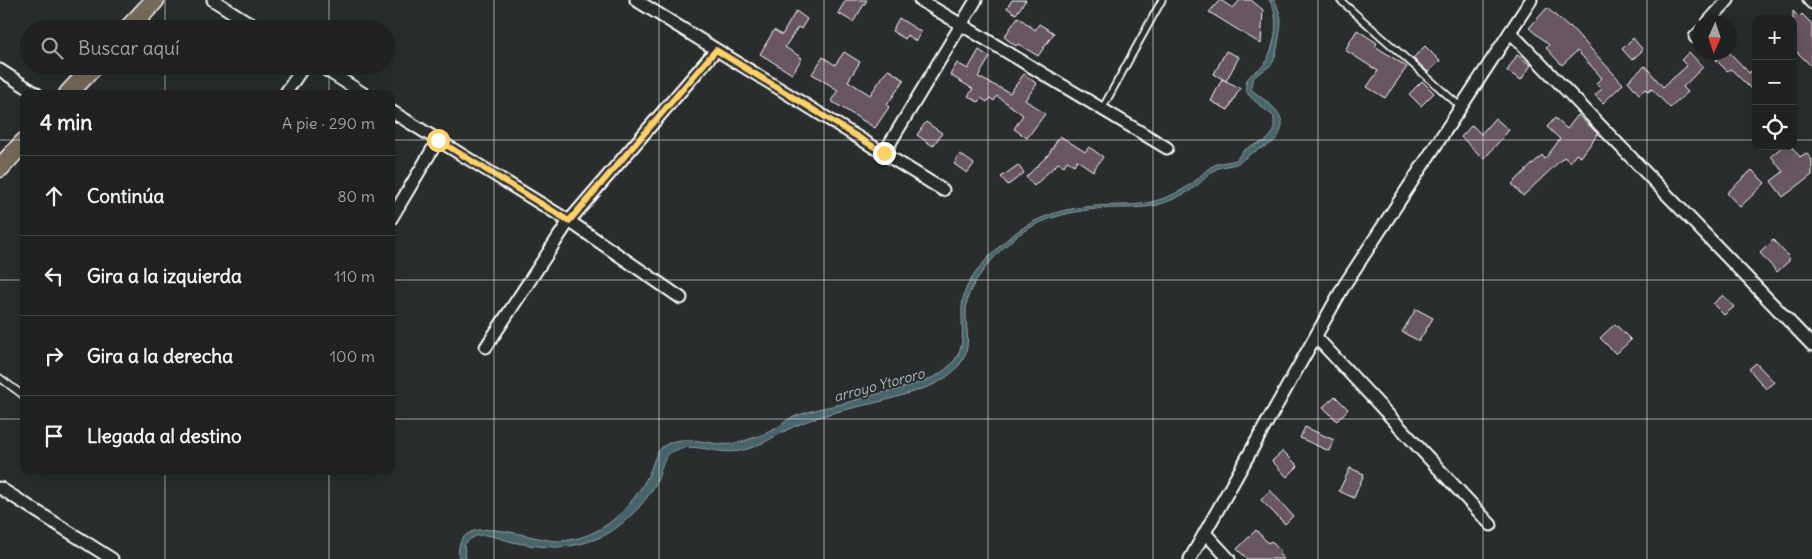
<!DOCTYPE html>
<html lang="es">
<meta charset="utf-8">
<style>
:root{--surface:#202222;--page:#2d2f2f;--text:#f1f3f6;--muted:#a2a4a5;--line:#3d3f40}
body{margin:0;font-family:Delius,sans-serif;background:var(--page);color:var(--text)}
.controls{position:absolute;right:15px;top:15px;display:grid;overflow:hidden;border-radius:10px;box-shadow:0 5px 20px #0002}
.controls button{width:45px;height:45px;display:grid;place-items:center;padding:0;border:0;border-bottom:1px solid var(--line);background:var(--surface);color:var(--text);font:25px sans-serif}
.compass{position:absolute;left:1692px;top:15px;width:45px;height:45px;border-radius:50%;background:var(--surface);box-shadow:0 5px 20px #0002;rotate:183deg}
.stop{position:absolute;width:15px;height:15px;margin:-11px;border:4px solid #ffd166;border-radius:50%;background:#fff}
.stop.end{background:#ffd166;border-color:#fff;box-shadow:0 1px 5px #0008}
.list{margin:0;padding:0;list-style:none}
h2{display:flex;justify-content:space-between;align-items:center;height:65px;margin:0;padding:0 20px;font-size:21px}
h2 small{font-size:16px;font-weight:400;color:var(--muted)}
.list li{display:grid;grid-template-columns:32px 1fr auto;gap:15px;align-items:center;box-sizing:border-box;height:80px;padding:0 20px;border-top:1px solid var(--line)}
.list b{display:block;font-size:19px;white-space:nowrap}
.list em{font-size:16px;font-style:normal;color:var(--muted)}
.icon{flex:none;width:28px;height:28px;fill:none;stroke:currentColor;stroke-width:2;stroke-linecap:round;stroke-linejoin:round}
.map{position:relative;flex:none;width:1812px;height:559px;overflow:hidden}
.search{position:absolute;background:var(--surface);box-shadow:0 5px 20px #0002;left:20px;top:20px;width:375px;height:55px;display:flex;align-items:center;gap:12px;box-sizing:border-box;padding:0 18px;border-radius:28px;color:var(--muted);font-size:19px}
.panel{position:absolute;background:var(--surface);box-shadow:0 5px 20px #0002;left:20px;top:90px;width:375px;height:385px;border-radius:10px}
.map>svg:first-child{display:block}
.water{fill:#47656b;stroke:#91a3a6}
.building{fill:#675760;stroke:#fff}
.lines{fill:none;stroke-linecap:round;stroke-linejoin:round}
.service-casing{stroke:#fff;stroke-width:9}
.minor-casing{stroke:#fff;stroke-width:15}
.primary-casing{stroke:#fff;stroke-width:21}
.service{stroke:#2a2d2e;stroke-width:5.5}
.minor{stroke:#2a2d2e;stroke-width:11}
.primary{stroke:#746a5a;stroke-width:18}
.route{stroke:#ffd166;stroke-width:6}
.grid{fill:none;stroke:#fff;stroke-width:1;stroke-opacity:0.55}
.labels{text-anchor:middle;stroke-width:4;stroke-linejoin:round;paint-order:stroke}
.water-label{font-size:14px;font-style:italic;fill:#acbabc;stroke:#2a2d2e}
</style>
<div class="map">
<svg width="1812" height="559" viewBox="0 0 1812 559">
<rect width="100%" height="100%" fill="#2a2d2e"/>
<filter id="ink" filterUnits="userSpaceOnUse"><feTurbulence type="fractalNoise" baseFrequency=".02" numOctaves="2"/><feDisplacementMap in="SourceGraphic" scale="10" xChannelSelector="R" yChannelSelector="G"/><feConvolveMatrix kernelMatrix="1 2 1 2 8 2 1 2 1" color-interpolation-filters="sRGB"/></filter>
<g filter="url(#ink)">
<path class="water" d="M1269,0H1275C1277,6 1280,13 1281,19C1281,28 1277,54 1273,62C1265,74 1251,71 1251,89C1260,98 1277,106 1281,119C1283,123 1282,126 1281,129C1277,145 1265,145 1254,152C1247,155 1243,161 1236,164C1230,166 1222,166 1216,169C1207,175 1200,184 1191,190C1181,196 1168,202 1157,205C1143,208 1129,208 1115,208C1080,209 1047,215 1018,235C1003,246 973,278 968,297C960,328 981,350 949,375C934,387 918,390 900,396C868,406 834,410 802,423C781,431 762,447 739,451C718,455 696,442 676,450C661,455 662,473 655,485C644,504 626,523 607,534C591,542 573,547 556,547C542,547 526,545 513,542C495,538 479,527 464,545L466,559H459C452,505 533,542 560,541C601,539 631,509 649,474C654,463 655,451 665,445C690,431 718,451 741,442C752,438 763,435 773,430C779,427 784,422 789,419C795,416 802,414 808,412C820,408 833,406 846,403C863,398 880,393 897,389C916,384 931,381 946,369C977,344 951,313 969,283C978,268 988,257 1000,246C1028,219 1059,208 1097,206C1116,204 1136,207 1155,201C1166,198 1180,192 1190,185C1199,179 1207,167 1217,164C1223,162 1230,162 1236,160L1243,151L1251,146L1266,141L1274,132V117C1268,111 1252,100 1248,94C1239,75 1259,73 1265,63C1275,47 1281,16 1269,0Z"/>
<g class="building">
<polygon points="846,0 867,0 853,22 838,13"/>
<polygon points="1012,0 1026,0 1016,14 1007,8"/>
<polygon points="1220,0 1233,8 1240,0 1251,0 1263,10 1261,44 1209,12"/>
<polygon points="1547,8 1568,27 1570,26 1623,84 1603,103 1595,95 1602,89 1596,83 1602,78 1583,57 1577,51 1562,65 1546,48 1549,45 1529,28"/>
<polygon points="796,11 807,19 801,29 798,27 785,47 802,58 792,74 760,54 774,30 782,35"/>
<polygon points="1793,11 1799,17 1802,14 1812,24 1812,67 1793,48"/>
<polygon points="1018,17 1035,30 1039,24 1054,33 1038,56 1018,44 1016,46 1004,37"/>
<polygon points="899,18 921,32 916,41 907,35 905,39 892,31"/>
<polygon points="1357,30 1377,43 1375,46 1407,67 1385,98 1367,87 1378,71 1345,50"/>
<polygon points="1633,38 1643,50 1632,60 1622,49"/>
<polygon points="1425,46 1440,61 1428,72 1413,58"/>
<polygon points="979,50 990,57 978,77 1010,93 1024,74 1037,84 1025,100 1045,114 1027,138 1014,129 1023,115 997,96 994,101 990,98 987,102 981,98 978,102 968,96 973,89 950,75 957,63 968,69"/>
<polygon points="1226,51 1239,57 1226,81 1214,74"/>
<polygon points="844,52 860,62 848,81 870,95 888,69 904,80 887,105 889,107 875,128 831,101 838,90 812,74 823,57 835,65"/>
<polygon points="1689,52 1703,67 1683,87 1688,92 1670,108 1652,89 1648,92 1645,89 1639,94 1628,81 1645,66 1663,87 1687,66 1681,60"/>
<polygon points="1723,52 1729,52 1749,73 1751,71 1756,76 1756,94 1733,71 1730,69 1727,71 1716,60"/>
<polygon points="1517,55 1531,65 1521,80 1507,71"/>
<polygon points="1222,79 1240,88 1228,110 1211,101"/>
<polygon points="1422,81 1434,93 1421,106 1409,94"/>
<polygon points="1578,115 1598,134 1581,157 1576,154 1570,162 1564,157 1523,196 1512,184 1542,155 1545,159 1560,139 1547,127 1555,118 1567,129"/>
<polygon points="1495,118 1509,130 1484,159 1461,137 1472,125 1481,134"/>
<polygon points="926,122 942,133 933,146 917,135"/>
<polygon points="1060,136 1085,152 1089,147 1103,157 1093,171 1077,160 1074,165 1067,161 1064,166 1058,163 1034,186 1026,177 1048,155"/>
<polygon points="1783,146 1791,146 1800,157 1806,153 1812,160 1812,175 1783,197 1771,181 1783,172 1771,156"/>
<polygon points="960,154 974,164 967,173 954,164"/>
<polygon points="1018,165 1024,173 1008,185 1001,177"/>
<polygon points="1752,170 1765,183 1740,207 1727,193"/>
<polygon points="1773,240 1789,257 1789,261 1777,272 1760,253"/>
<polygon points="1723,295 1734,307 1724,315 1713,304"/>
<polygon points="1416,309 1433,318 1419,341 1402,332"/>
<polygon points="1615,324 1631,340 1616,354 1600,338"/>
<polygon points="1756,363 1774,382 1766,389 1749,369"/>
<polygon points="1335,396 1348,409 1337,421 1323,407"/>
<polygon points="1305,427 1334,440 1329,451 1300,438"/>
<polygon points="1283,451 1298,466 1287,477 1272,461"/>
<polygon points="1350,468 1364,474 1354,498 1339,491"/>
<polygon points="1270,490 1293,516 1285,524 1261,500"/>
<polygon points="1256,530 1268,543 1271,541 1281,552 1279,554 1284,559 1247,559 1237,549"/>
</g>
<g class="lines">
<defs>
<g id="service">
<polyline points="1340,0 1462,108"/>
<polyline points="1102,109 1162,0"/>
<polyline points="0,378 24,396"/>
</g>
<g id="minor">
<polyline points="213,0 259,29"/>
<polyline points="636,0 943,190"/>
<polyline points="920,0 1167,148"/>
<polyline points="1809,0 1812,3"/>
<polyline points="1708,22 1728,0"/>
<polyline points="1510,32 1812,345"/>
<polyline points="1695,37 1700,32"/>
<polyline points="320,66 364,94"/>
<polyline points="0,70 37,94"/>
<polyline points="285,94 304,66"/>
<polyline points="391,111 569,221 681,298"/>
<polyline points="884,153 976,0"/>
<polyline points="391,219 438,140"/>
<polyline points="1316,337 1491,525"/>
<polyline points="486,347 569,221 716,50"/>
<polyline points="0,488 112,559"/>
<polyline points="1205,533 1229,559"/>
<polyline points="1190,559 1345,284 1531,0"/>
</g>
<g id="primary">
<polyline points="128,29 155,0"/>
<polyline points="68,94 94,66"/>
<polyline points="0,168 24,142"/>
</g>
</defs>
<use href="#service" class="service-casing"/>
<use href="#minor" class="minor-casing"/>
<use href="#primary" class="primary-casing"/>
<use href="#service" class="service"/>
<use href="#minor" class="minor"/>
<use href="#primary" class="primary"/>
</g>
</g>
<g class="lines" filter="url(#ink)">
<polyline class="route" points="438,140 569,221 716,50 884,153"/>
</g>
<path class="grid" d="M165,0V29M329,0V29M494,0V559M659,0V559M824,0V559M988,0V559M1153,0V559M1318,0V559M1483,0V559M1647,0V559M165,66V94M329,66V94M0,140H24M391,140H1756M1793,140H1812M0,280H24M391,280H1812M0,419H24M391,419H1812M165,471V559M329,471V559"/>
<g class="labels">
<g class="water-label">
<text transform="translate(879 385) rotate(-15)" y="5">arroyo Ytororo</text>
</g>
</g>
</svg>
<div class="controls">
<button>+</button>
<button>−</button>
<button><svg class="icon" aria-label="locate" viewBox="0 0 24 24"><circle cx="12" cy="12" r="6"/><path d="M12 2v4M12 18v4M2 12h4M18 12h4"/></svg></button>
</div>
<svg class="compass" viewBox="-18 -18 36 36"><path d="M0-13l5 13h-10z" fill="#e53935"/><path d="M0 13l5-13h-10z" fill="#a2a4a5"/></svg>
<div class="stop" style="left:438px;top:140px"></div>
<div class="stop end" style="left:884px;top:153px"></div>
<div class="search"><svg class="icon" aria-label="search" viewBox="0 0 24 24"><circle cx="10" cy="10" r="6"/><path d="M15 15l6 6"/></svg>Buscar aquí</div>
<section class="panel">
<h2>4 min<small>A pie · 290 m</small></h2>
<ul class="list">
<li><svg class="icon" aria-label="ahead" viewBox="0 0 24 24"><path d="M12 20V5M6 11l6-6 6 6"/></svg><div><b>Continúa</b></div><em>80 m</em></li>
<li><svg class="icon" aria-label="left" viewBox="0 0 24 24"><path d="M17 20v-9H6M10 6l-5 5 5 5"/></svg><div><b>Gira a la izquierda</b></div><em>110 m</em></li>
<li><svg class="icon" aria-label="right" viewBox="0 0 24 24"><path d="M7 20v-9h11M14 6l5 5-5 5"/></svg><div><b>Gira a la derecha</b></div><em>100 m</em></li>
<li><svg class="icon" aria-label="arrive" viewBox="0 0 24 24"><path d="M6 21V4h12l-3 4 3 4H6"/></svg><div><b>Llegada al destino</b></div></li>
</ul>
</section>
</div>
